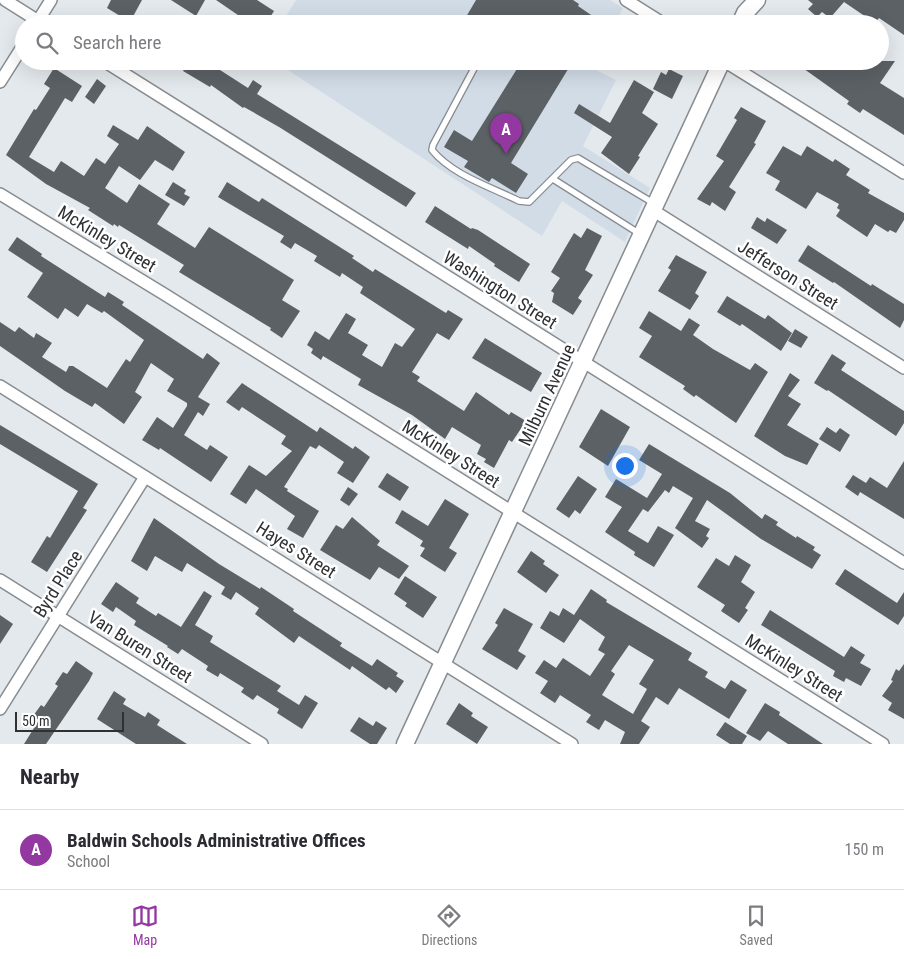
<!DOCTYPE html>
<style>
:root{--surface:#fff;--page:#f2f2f3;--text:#2b2b33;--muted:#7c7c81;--line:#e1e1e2;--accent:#9337a1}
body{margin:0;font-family:"Roboto Condensed",sans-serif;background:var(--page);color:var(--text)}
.scale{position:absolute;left:15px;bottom:12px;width:109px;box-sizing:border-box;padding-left:5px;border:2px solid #2e3032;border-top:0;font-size:14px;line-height:18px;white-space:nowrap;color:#2e3032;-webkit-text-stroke:4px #fff;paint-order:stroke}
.you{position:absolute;left:624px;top:465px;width:18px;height:18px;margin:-12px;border:4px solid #fff;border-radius:50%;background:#1a73e8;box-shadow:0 0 0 8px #1a73e833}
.badge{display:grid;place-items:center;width:32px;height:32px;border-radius:50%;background:var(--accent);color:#fff;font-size:16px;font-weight:700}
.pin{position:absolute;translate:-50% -41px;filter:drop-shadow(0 1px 2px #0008)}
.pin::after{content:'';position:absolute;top:26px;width:18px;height:15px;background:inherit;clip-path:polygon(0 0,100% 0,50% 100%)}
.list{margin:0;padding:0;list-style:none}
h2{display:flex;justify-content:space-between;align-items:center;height:65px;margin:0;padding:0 20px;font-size:21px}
h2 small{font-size:16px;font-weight:400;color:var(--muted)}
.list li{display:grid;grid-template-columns:32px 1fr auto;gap:15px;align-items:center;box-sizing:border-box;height:80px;padding:0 20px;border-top:1px solid var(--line)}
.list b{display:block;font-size:19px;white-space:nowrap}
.list p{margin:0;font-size:16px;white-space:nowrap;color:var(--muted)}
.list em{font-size:16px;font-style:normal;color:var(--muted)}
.icon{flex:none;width:28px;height:28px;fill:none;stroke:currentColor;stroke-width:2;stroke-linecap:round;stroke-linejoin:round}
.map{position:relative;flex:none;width:904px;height:744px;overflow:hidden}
.search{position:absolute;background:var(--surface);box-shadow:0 5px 20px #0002;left:15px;right:15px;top:15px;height:55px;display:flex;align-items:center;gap:12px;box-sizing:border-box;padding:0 18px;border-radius:28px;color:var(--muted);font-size:19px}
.sheet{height:145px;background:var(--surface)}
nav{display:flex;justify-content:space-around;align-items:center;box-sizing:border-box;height:70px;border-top:1px solid var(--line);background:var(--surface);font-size:14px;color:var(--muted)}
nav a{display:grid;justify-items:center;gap:2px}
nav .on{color:var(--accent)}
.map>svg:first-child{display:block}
.built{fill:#d2dce7}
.building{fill:#5c6165;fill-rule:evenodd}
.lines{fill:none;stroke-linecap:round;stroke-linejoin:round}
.lane-casing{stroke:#878c90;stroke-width:8}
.street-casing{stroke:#878c90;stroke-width:14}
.secondary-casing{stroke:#878c90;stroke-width:19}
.lane{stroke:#fff;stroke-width:5.5}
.street{stroke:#fff;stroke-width:11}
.secondary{stroke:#fff;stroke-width:16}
.labels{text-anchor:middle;stroke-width:5;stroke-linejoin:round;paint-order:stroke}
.street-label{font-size:18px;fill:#2e3032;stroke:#fff}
</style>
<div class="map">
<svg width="904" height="744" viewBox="0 0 904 744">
<rect width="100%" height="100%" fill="#e4e9ed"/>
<g class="built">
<polygon points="296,0 610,0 623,8 614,24 281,24"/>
<polygon points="274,61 593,61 590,67 616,80 583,146 650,188 625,242 562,201 542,236"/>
</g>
<g class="building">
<polygon points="111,0 142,0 130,22 107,8"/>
<polygon points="171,0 205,0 196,16"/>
<polygon points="216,0 257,0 274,11 266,24 251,24"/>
<polygon points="476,0 573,0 579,4 578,6 594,17 589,24 477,24 466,17"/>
<polygon points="808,0 904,0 904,35 879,18 875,23 844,2 830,18 822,12 817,17 808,9 813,4"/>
<polygon points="190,61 206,61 248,88 253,80 262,86 257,94 416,193 406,207 279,127 244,107 243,108 211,85 210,87 183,71"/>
<polygon points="531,61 573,61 511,163 528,174 516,193 492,178 489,182 464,167 468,161 444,147 454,130 472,141 520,64 527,68"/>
<polygon points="793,61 848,61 859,67 863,61 895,61 880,83 904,98 904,135 863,109 860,113 847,104 849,101"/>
<polygon points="54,68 82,86 72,102 65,98 29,157 54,172 61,161 84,176 96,158 105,164 119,144 107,136 113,125 138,140 147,126 185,152 173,171 155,160 140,180 119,166 105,188 127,203 139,184 170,204 157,224 195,248 209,227 294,280 282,300 300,311 282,338 270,330 271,328 179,272 184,265 119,225 118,227 114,224 113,226 88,210 90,208 46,184 6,155 34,109 36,110 50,88 44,84"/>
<polygon points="669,69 683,76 672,99 653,89 661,72 666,75"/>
<polygon points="97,79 106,86 94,104 85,97"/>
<polygon points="634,80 654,92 642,113 658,124 638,156 640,157 629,174 601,153 612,137 574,113 579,104 610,123"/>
<polygon points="741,107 766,121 754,143 756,144 729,187 736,192 725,211 712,202 710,206 697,199 724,161 716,156 737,120 734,118"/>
<polygon points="783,146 801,156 807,146 833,162 835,159 850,169 846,175 870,190 868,193 904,213 904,220 896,233 890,230 888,232 875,224 867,237 836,216 840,210 837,208 839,204 817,192 806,209 775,190 780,181 766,173"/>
<polygon points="173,182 186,190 184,194 190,197 184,206 165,195"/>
<polygon points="227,182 259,202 262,198 354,256 352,258 373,272 375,269 446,313 448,310 463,319 449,340 437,333 412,372 420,377 417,381 464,411 476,392 509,415 511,412 526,421 512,442 509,440 494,468 484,462 486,459 477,454 481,445 452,427 445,439 412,415 358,385 361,379 323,356 321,360 311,353 313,349 307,345 315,331 329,340 346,313 356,319 348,333 368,345 362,355 382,367 395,343 402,347 415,329 360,293 363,287 342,273 340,277 314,261 317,256 295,243 291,249 280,242 284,236 218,197"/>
<polygon points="435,206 471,229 472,228 478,230 530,264 519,282 494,266 495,264 469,246 468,249 425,222"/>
<polygon points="757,217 765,222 767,218 787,230 777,244 751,228"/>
<polygon points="587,228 602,236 585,270 593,275 578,298 582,301 573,315 552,302 554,293 551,291 560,278 551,272 574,233 581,238"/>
<polygon points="17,237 42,254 41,256 105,297 108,292 124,302 122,305 203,359 207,353 220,363 198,397 210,404 203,416 198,412 184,435 207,450 210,445 228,457 211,482 160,448 159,450 142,440 157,417 173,428 187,406 187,403 167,391 174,379 151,363 135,392 142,397 124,424 95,403 92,407 65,391 0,346 0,322 15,332 19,327 34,338 36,333 52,343 42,357 66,372 69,366 73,366 107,388 126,359 130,362 144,340 104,311 102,313 87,304 78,317 65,308 58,319 27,297 43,273 8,250"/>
<polygon points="808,245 871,286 872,284 904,304 904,320 900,328 834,282 833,283 798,261"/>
<polygon points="676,255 707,272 695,293 699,296 690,310 658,291 671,270 668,268"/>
<polygon points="727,296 765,319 768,315 792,333 781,351 742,324 740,326 717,312"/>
<polygon points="649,311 681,331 689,318 700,325 693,335 713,349 750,370 755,363 768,372 736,423 696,395 694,397 683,389 685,386 639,357 652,336 639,328"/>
<polygon points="795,329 808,337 801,348 788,341"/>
<polygon points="485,338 542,373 531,392 472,358"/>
<polygon points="832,354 846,363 841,370 904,411 904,423 896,436 828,390 827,391 814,383"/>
<polygon points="790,373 800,380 788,396 801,404 787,425 819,444 807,465 785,456 754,436"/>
<polygon points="242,383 317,432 320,427 353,449 355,446 370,457 353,483 337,473 344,462 319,445 316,449 310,446 284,487 288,489 287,491 319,511 303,538 287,529 295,516 256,489 246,504 230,494 249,465 266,476 292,451 281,444 286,436 242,407 239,411 226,402"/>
<polygon points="601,409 630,427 608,466 579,447"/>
<polygon points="0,425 98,484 83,508 87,510 47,572 31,562 47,536 50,538 78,491 0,444"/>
<polygon points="827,427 836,433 840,428 850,435 840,452 819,439"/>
<polygon points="649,444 730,493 762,519 765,514 778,522 776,525 796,538 797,536 815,547 813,550 821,555 812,569 761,539 707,500 695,521 710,529 706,536 709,538 702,548 675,528 693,498 673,486 669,493 665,490 648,512 643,509 628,531 648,543 658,526 674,535 654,567 634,555 635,552 605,532 622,507 605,497 616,479 647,498 662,474 639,460"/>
<polygon points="904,461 904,519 860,492 858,496 845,487 853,475 866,483 870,477 887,488"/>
<polygon points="387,473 409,487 400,501 378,487"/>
<polygon points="578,476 597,489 580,514 575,510 569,518 556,509"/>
<polygon points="348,487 358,494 349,506 340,500"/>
<polygon points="445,499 469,514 449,548 457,553 445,572 420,556 425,548 420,546 423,541 395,523 402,510 428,526"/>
<polygon points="352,517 380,541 377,545 409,566 399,579 379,567 370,580 320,550 336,525 343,529"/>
<polygon points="154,518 219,564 260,589 261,587 294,609 293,611 342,643 340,646 372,666 377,659 398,673 396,676 404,681 396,693 389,687 386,690 352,666 350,670 299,636 294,643 255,614 259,608 236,592 231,600 221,594 225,587 187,563 182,572 155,556 147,571 131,561"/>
<polygon points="531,551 545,561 543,564 559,575 546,593 517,572"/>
<polygon points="735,555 751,565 741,582 755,592 745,608 748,610 739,623 721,611 725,605 697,587 716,558 729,566"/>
<polygon points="845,569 897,603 904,592 904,616 898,625 835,584"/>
<polygon points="405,576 437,597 423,618 405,606 407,603 394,594"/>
<polygon points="116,582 139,598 136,603 156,616 158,613 181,627 204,591 212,596 195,625 213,636 210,642 281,686 277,691 299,705 305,695 318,703 302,729 277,713 279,709 257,695 253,700 241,692 244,688 220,673 218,677 206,670 208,666 182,649 178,654 167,647 168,646 134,625 136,621 116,607 113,612 101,604"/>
<path d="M591,589L607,600L606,602L692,653L688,660L708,672L705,677L725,689L731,680L747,690L729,719L679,688L668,705L656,697L641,721L650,727L639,744H620L625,732L605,720L599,730L586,722L591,715L560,695L555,703L540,693L548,681L535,673L544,660L556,668L563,658L590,676L605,654L598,650L605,637L580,619L564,643L540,628L550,611L559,616L563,608L574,615ZM629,645L654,660L639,684L647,689L633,714L602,695L615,674L611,671Z"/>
<polygon points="504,608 533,624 518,651 526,656 517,670 482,649 498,625 495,623"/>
<polygon points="770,610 844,657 851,646 865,655 860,663 871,669 861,686 846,678 844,682 833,676 835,671 761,625"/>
<polygon points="0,615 13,624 0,644"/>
<polygon points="76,661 93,673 89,681 46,744 24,744 39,720 33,716 41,705 44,707 58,686 55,684 63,672 67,674"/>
<polygon points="904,664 904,719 888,710 892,703 882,696 893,681 891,680 896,669 899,671"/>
<polygon points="114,691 126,699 123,704 145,717 148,712 160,720 157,725 187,744 136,744 97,719"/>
<polygon points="459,703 473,713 471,716 488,727 477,744 446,724"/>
<polygon points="765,703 780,712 779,715 823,744 788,744 768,731 760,741 746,733"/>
<polygon points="359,717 373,726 376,721 387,728 377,744 370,744 350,731"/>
<polygon points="725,722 747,736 742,744 730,744 716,735"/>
</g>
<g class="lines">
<defs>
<g id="lane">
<path d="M478,61L433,145L432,150C452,175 491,187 519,201L529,202L571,160L578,158L655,204"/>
<polyline points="553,179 640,234"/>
</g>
<g id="street">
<polyline points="5,0 43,24"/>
<polyline points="626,0 664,24"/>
<polyline points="36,24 51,0"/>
<polyline points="104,61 904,563"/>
<polyline points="724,61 904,173"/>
<polyline points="0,82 24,44"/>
<polyline points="0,194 164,294 883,744"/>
<polyline points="654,211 904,368"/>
<polyline points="0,386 572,744"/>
<polyline points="0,580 262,744"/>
<polyline points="0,709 145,477"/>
</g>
<g id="secondary">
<polyline points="740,24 745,13 757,0"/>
<polyline points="405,744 722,61"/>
</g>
</defs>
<use href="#lane" class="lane-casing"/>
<use href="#street" class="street-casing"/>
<use href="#secondary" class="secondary-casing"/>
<use href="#lane" class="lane"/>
<use href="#street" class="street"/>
<use href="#secondary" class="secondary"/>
</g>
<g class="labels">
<g class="street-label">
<text transform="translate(107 239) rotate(31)" y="6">McKinley Street</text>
<text transform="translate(788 275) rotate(32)" y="6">Jefferson Street</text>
<text transform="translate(500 290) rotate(32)" y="6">Washington Street</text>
<text transform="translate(547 395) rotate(-65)" y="6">Milburn Avenue</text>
<text transform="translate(451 454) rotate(32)" y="6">McKinley Street</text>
<text transform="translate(296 550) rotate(32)" y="6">Hayes Street</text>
<text transform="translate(58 584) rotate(-58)" y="6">Byrd Place</text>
<text transform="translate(140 647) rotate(32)" y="6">Van Buren Street</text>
<text transform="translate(794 668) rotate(32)" y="6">McKinley Street</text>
</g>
</g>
</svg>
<div class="scale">50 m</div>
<div class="you"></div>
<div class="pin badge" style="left:506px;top:154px">A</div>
<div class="search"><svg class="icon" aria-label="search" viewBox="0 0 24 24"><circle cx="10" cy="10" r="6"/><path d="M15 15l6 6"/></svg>Search here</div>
</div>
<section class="sheet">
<h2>Nearby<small></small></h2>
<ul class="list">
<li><span class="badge">A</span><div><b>Baldwin Schools Administrative Offices</b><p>School</p></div><em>150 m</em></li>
</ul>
</section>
<nav>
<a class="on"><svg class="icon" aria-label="map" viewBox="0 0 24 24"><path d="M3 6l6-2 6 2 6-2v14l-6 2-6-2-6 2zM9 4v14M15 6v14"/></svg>Map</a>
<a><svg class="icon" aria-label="directions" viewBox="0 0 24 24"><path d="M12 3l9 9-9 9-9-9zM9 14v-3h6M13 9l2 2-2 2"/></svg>Directions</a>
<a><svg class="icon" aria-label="saved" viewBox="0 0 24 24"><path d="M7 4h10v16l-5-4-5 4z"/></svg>Saved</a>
</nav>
